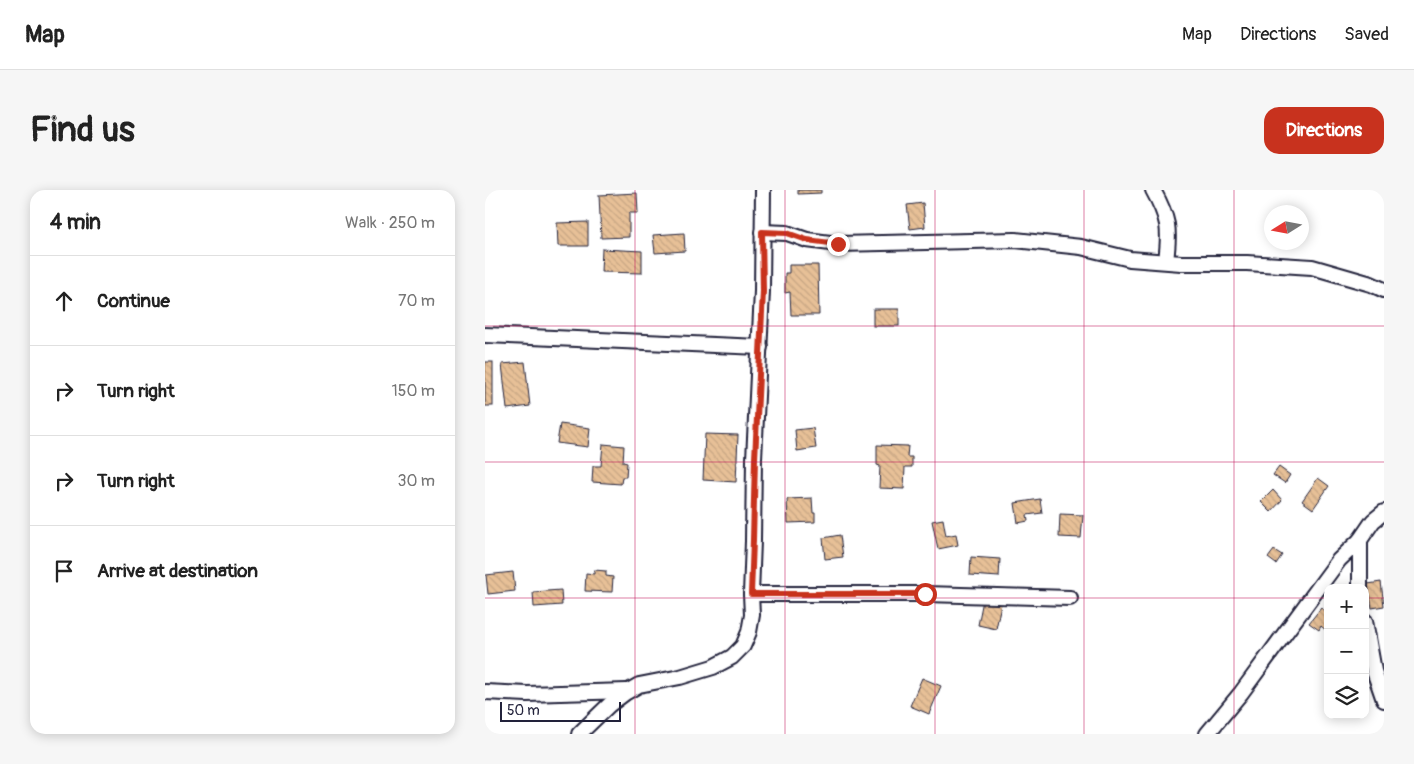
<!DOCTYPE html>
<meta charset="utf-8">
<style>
:root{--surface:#fff;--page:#f6f6f6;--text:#222;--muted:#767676;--line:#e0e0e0;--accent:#c8321e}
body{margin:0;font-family:Pangolin,sans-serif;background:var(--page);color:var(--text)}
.controls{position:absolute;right:15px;bottom:15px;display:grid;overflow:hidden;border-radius:10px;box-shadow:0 2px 12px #0003}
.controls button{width:45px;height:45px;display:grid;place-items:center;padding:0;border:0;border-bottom:1px solid var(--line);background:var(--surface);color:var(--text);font:25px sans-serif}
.compass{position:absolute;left:779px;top:15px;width:45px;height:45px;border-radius:50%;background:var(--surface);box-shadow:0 2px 12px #0003;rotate:259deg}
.scale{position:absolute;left:15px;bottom:12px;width:121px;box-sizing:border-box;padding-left:5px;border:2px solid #22223b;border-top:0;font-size:14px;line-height:18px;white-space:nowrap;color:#22223b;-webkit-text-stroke:4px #fff;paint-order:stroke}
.stop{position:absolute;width:15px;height:15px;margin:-11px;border:4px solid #c8321e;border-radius:50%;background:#fff}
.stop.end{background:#c8321e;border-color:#fff;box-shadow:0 1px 5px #0008}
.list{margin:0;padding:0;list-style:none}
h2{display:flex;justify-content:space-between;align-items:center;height:65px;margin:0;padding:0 20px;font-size:21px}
h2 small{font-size:16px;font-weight:400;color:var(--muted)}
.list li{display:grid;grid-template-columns:32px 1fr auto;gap:15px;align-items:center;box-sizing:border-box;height:90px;padding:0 20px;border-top:1px solid var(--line)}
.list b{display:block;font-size:19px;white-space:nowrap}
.list em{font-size:16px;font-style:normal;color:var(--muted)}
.icon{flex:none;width:28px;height:28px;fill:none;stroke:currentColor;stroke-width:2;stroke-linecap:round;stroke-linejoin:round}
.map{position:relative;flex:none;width:899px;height:544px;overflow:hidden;border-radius:15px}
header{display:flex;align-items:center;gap:30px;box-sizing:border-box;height:70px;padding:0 25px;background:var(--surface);border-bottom:1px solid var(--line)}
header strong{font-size:24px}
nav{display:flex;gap:28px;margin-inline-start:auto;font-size:18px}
.intro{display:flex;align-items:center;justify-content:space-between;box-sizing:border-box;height:120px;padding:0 30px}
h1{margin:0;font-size:35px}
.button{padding:12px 22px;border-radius:15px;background:var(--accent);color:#fff;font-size:18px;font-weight:700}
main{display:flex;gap:30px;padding:0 30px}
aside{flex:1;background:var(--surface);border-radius:15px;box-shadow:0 2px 12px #0003}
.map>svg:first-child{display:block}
.building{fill:url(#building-back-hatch);stroke:#22223b}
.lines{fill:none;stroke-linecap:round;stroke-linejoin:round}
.street-casing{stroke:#22223b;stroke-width:18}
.street{stroke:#fff;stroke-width:14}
.route{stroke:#c8321e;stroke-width:6}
.grid{fill:none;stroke:#c2185b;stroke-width:1;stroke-opacity:0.55}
</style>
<header>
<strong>Map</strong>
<nav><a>Map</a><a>Directions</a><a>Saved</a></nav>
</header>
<div class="intro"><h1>Find us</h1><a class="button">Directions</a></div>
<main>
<aside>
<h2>4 min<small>Walk · 250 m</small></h2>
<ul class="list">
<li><svg class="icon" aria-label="ahead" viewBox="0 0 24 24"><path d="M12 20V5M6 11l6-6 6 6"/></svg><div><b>Continue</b></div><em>70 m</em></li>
<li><svg class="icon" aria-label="right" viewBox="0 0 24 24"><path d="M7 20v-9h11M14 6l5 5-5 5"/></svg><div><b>Turn right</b></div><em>150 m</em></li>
<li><svg class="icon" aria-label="right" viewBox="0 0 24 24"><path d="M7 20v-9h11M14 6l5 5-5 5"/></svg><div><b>Turn right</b></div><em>30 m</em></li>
<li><svg class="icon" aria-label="arrive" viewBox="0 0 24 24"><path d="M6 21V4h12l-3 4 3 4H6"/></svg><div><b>Arrive at destination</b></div></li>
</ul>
</aside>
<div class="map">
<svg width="899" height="544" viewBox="0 0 899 544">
<defs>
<pattern id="building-back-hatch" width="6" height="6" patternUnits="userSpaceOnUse" patternTransform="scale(1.25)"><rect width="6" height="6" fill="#e7c097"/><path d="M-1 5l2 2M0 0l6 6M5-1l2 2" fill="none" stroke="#c6a583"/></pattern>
</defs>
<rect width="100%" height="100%" fill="#fff"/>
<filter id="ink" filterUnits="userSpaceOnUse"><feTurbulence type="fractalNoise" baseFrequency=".02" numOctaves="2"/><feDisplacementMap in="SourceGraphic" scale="10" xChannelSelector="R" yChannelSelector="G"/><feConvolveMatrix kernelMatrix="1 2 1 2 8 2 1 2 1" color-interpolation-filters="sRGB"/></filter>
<g filter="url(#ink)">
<g class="building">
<polygon points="313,0 336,0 336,3 313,4"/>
<polygon points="152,3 153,23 144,23 144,47 116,48 114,5"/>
<polygon points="438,13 440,37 425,39 422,15"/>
<polygon points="103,32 103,56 73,56 72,33"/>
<polygon points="199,43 200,61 170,63 168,45"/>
<polygon points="117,59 157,61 157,83 116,82"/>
<polygon points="304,75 333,75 334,125 306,125 305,102 300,103 300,83 304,83"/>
<rect x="388" y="119" width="26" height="17"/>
<rect x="0" y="172" width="8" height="44"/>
<polygon points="40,172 45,216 22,219 17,174"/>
<polygon points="75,234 105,238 103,257 72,253"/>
<polygon points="328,238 331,258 312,261 310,240"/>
<polygon points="220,244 253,245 251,292 218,290"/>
<polygon points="118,254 139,256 138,272 142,273 141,287 137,287 136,294 107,292 108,276 116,276"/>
<polygon points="392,255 423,256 422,267 427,267 427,277 420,277 419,299 394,298 395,276 392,275"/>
<polygon points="794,277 805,285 800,293 788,285"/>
<polygon points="833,288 844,296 828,319 817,311"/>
<polygon points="788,300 797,310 786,322 776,312"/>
<polygon points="327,308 328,323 330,323 330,332 303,333 302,309"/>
<polygon points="555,309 557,323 542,325 543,331 533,333 530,313"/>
<polygon points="575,324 598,325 596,348 574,347"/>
<polygon points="458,329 461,346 471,344 473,355 453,359 447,331"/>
<polygon points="355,345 358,367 340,369 338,348"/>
<polygon points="789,360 797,365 791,374 783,368"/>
<polygon points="486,367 515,369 514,387 485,385"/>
<polygon points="109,380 121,381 121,386 128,387 127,402 100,401 101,383 109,384"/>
<polygon points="28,382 30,401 3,404 1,385"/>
<polygon points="896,392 899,416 887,418 883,394"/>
<polygon points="76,400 77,415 49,417 48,402"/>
<polygon points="498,410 516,414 511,439 493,435"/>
<polygon points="836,418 843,423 843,442 836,436 834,440 824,433"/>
<polygon points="437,488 456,496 444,524 425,516"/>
</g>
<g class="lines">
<defs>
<g id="street">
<path d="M668,0C684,29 685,39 681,71"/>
<polyline points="277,42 302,43 322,50 353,54 530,50 596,57 645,69 696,73 762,73 827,77 886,94 899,100"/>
<polyline points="0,145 275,157"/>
<polyline points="875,398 875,350 888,331 899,322"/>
<polyline points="266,404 440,404 585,408"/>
<polyline points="880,431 889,481 899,510"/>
<polyline points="0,502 42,504 142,501"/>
<polyline points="94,544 124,515 140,503 154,495 195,487 228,477 247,467 258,456 264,442 267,425 266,404 268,351 269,269 277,101 278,0"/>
<polyline points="722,544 756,503 854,370 875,350"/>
</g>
</defs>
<use href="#street" class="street-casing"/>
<use href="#street" class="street"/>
</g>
</g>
<g class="lines" filter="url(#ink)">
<polyline class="route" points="353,54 322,50 302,43 277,42 278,101 270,269 268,350 266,404 440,404"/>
</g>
<path class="grid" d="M150,0V544M300,0V544M450,0V544M599,0V544M749,0V544M0,136H899M0,272H899M0,408H843M880,408H899"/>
</svg>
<div class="controls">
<button>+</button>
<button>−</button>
<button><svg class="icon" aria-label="layers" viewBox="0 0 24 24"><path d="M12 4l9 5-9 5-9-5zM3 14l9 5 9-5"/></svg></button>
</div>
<svg class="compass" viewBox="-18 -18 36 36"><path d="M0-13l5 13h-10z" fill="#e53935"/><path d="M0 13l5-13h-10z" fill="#767676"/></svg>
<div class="scale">50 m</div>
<div class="stop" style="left:440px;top:404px"></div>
<div class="stop end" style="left:353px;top:54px"></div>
</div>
</main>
